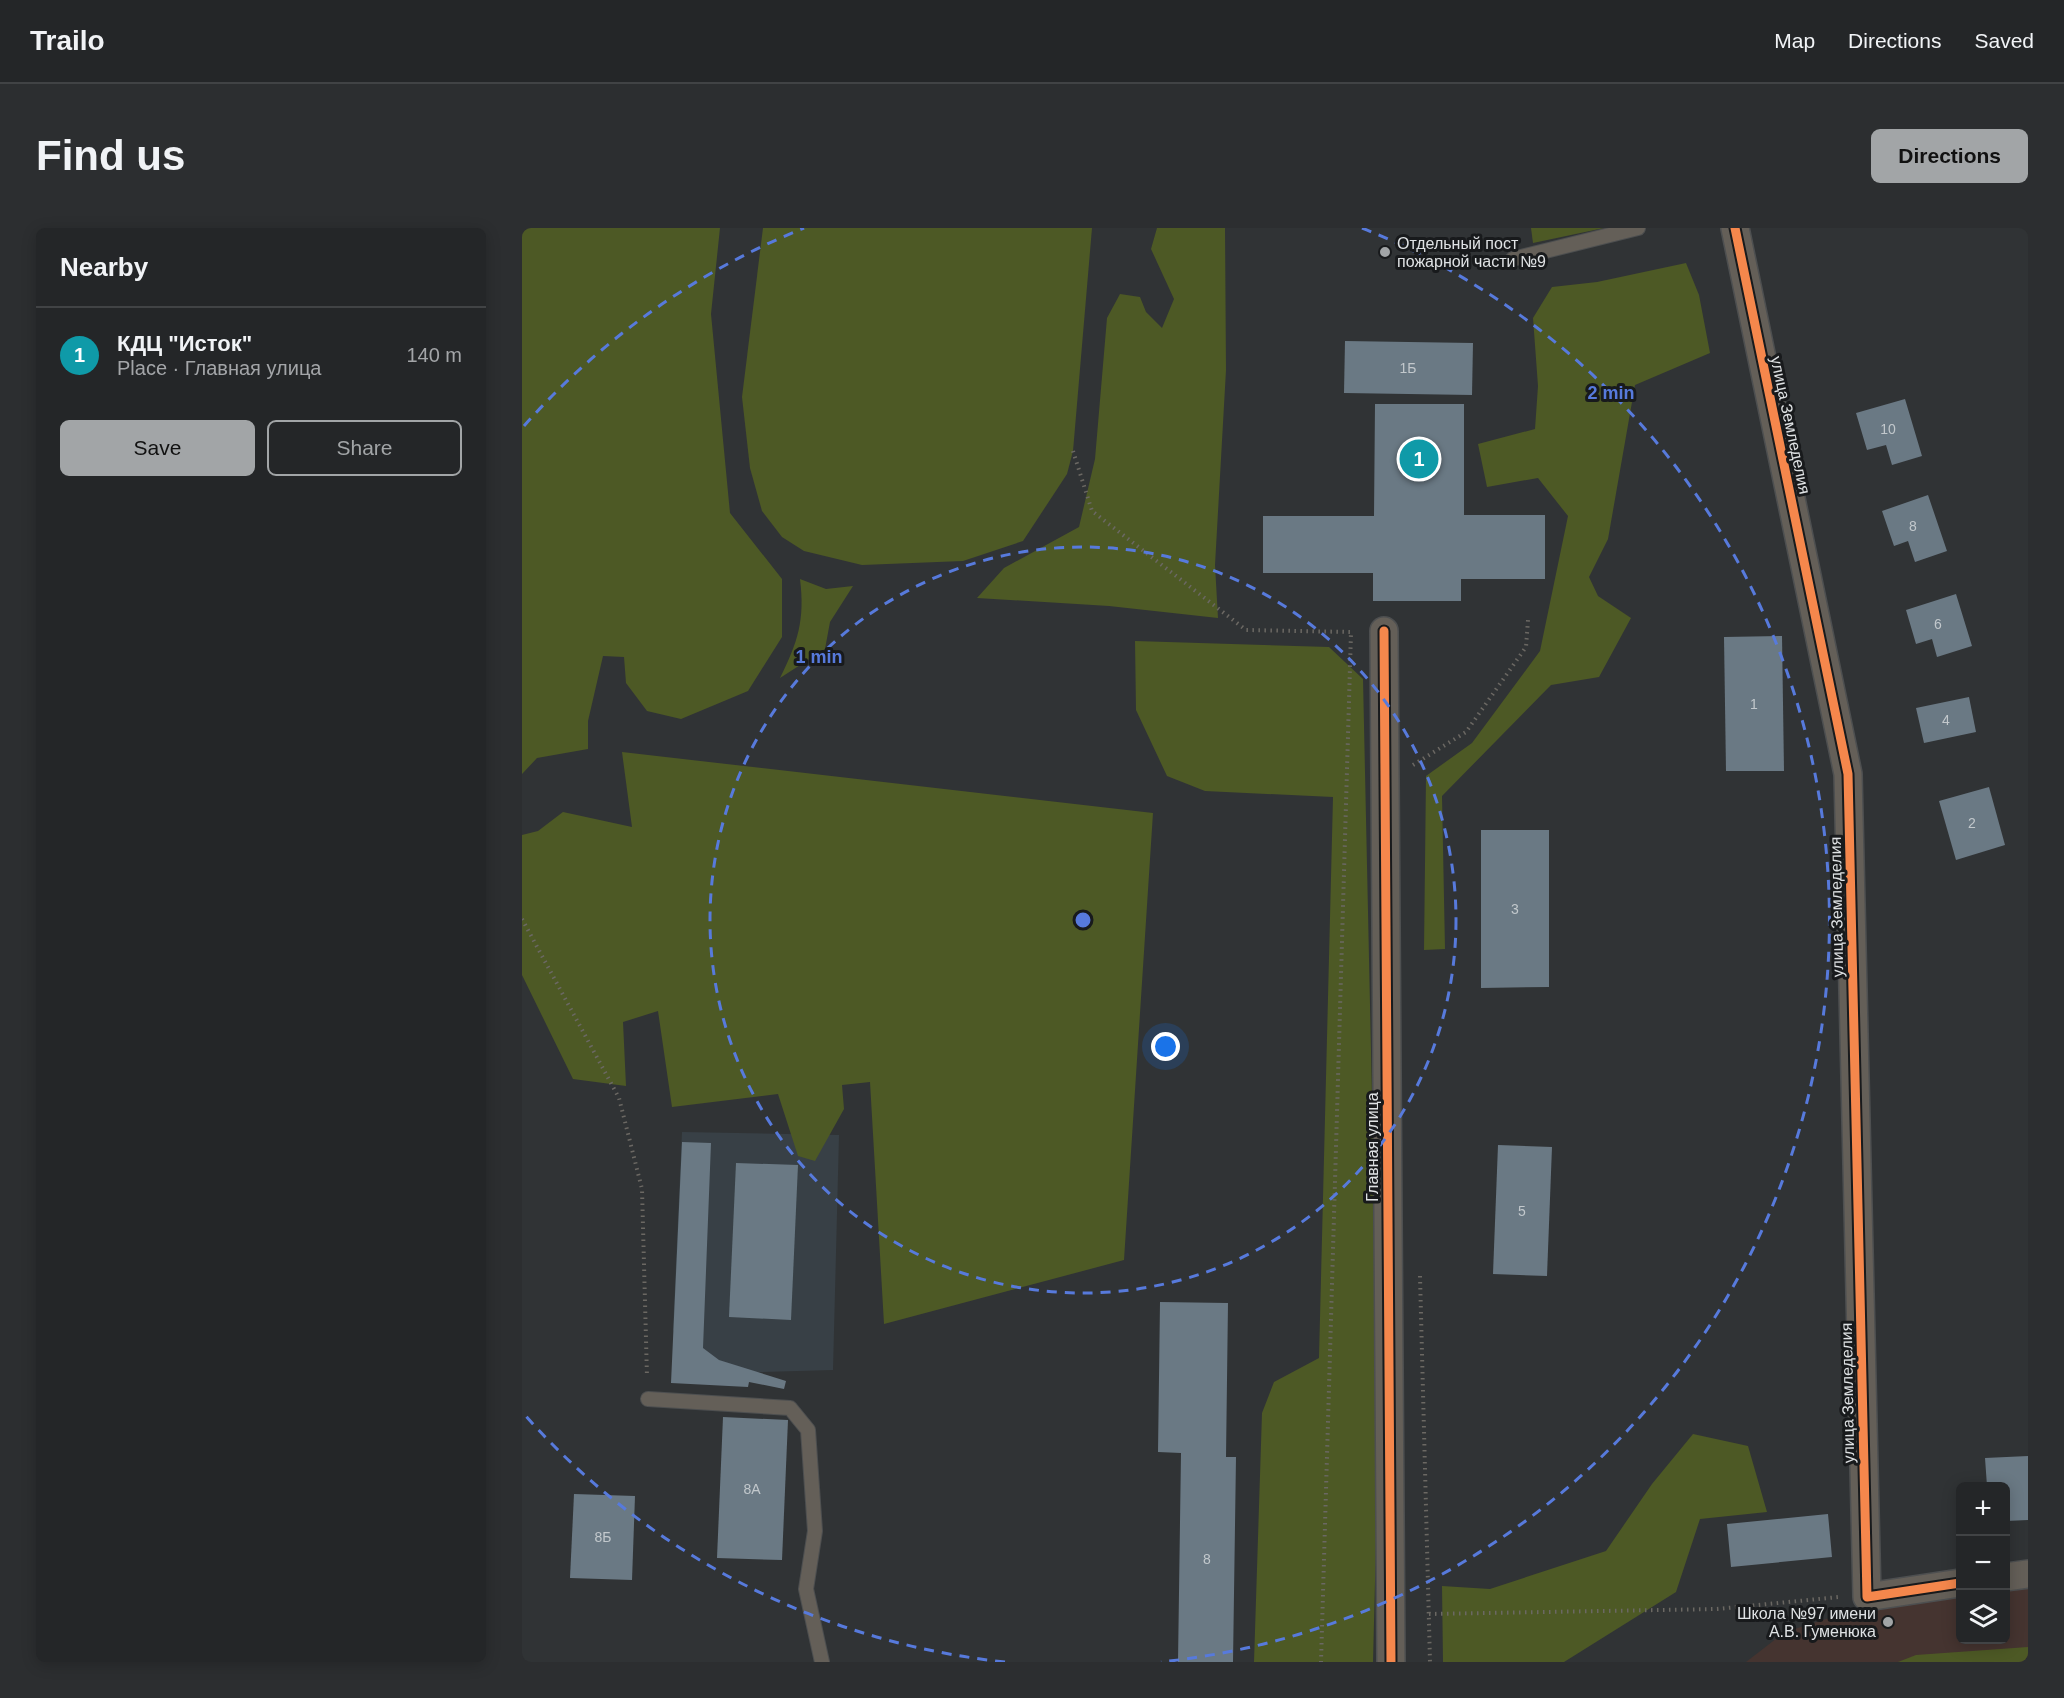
<!DOCTYPE html>
<meta charset="utf-8">
<style>
:root{--surface:#242628;--page:#2c2e30;--text:#f1f3f6;--muted:#a3a5a8;--line:#414345;--accent:#a2a5a7}
body{margin:0;font-family:Helvetica,sans-serif;background:var(--page);color:var(--text)}
.controls{position:absolute;right:18px;bottom:18px;display:grid;overflow:hidden;border-radius:9px;box-shadow:0 3px 15px #0003}
.controls button{width:54px;height:54px;display:grid;place-items:center;padding:0;border:0;border-bottom:2px solid var(--line);background:var(--surface);color:var(--text);font:30px sans-serif}
.you{position:absolute;left:644px;top:819px;width:21px;height:21px;margin:-15px;border:4px solid #fff;border-radius:50%;background:#1a73e8;box-shadow:0 0 0 9px #1a73e833}
.badge{display:grid;place-items:center;width:39px;height:39px;border-radius:50%;background:var(--accent);color:#fff;font-size:20px;font-weight:700}
.pin{position:absolute;translate:-50% -50%;border:3px solid #fff;box-shadow:0 2px 6px #0006}
.list{margin:0;padding:0;list-style:none}
h2{display:flex;justify-content:space-between;align-items:center;height:78px;margin:0;padding:0 24px;font-size:26px}
h2 small{font-size:20px;font-weight:400;color:var(--muted)}
.list li{display:grid;grid-template-columns:39px 1fr auto;gap:18px;align-items:center;box-sizing:border-box;height:96px;padding:0 24px;border-top:2px solid var(--line)}
.list b{display:block;font-size:22px;white-space:nowrap}
.list p{margin:0;font-size:20px;white-space:nowrap;color:var(--muted)}
.list em{font-size:20px;font-style:normal;color:var(--muted)}
.actions{display:flex;gap:12px;padding:18px 24px}
.actions a{flex:1;padding:14px 0;border:2px solid var(--accent);border-radius:9px;text-align:center;font-size:21px;color:var(--accent)}
.actions .main{background:var(--accent);color:#111}
.icon{flex:none;width:33px;height:33px;fill:none;stroke:currentColor;stroke-width:2;stroke-linecap:round;stroke-linejoin:round}
.map{position:relative;flex:none;width:1506px;height:1434px;overflow:hidden;border-radius:9px}
header{display:flex;align-items:center;gap:36px;box-sizing:border-box;height:84px;padding:0 30px;background:var(--surface);border-bottom:2px solid var(--line)}
header strong{font-size:28px}
nav{display:flex;gap:33px;margin-inline-start:auto;font-size:21px}
.intro{display:flex;align-items:center;justify-content:space-between;box-sizing:border-box;height:144px;padding:0 36px}
h1{margin:0;font-size:42px}
.button{padding:15px 27px;border-radius:9px;background:var(--accent);color:#111;font-size:21px;font-weight:700}
main{display:flex;gap:36px;padding:0 36px}
aside{flex:1;background:var(--surface);border-radius:9px;box-shadow:0 3px 15px #0003}
.map>svg:first-child{display:block}
.built{fill:#384046}
.education{fill:#453430}
.green{fill:#4d5925}
.building{fill:#6a7984}
.lines{fill:none;stroke-linecap:round;stroke-linejoin:round}
.lane-casing{stroke:#4d4f50;stroke-width:16}
.street-casing{stroke:#4d4f50;stroke-width:30}
.path{stroke:#6b6863;stroke-width:4;stroke-dasharray:1.5 4.5;stroke-linecap:butt}
.lane{stroke:#645f58;stroke-width:14}
.street{stroke:#645f58;stroke-width:27}
.cycleway-casing{stroke:#181a1c;stroke-width:13}
.cycleway{stroke:#f5874c;stroke-width:9}
.ring{fill:none;stroke:#577adc;stroke-width:3;stroke-dasharray:10 8}
.poi-dot{fill:#a2a5a7;stroke:#181a1c;stroke-width:2}
.labels{text-anchor:middle;stroke-width:6;stroke-linejoin:round;paint-order:stroke}
.number-label{font-size:14px;fill:#c2c8cc}
.poi-label{font-size:16px;fill:#dfe2e4;stroke:#181a1c;text-anchor:start}
.street-label{font-size:16px;fill:#dfe2e4;stroke:#181a1c}
.centre{fill:#577adc;stroke:#181a1c;stroke-width:3}
.ring-label{font-size:18px;text-anchor:middle;font-weight:bold;fill:#577adc;stroke:#181a1c;stroke-width:6;stroke-linejoin:round;paint-order:stroke}
</style>
<header>
<strong>Trailo</strong>
<nav><a>Map</a><a>Directions</a><a>Saved</a></nav>
</header>
<div class="intro"><h1>Find us</h1><a class="button">Directions</a></div>
<main>
<aside>
<h2>Nearby<small></small></h2>
<ul class="list">
<li><span class="badge" style="background:#0f9aa8">1</span><div><b>КДЦ &quot;Исток&quot;</b><p>Place · Главная улица</p></div><em>140 m</em></li>
</ul>
<div class="actions"><a class="main">Save</a><a>Share</a></div>
</aside>
<div class="map">
<svg width="1506" height="1434" viewBox="0 0 1506 1434">
<rect width="100%" height="100%" fill="#303335"/>
<polygon class="built" points="160,904 317,907 311,1142 203,1145 151,1102"/>
<polygon class="education" points="1506,1358 1506,1434 1224,1434 1263,1404 1326,1384 1438,1367 1438,1412 1484,1412 1484,1361"/>
<g class="green">
<polygon points="0,0 198,0 189,86 208,285 260,351 260,409 226,463 159,491 125,483 104,455 102,429 81,428 66,493 66,521 15,530 0,546"/>
<polygon points="241,0 570,0 551,223 545,246 501,313 441,333 340,337 282,323 260,309 240,283 228,240 220,169"/>
<polygon points="635,0 703,0 704,142 693,337 696,390 587,378 455,370 482,340 557,299 573,231 585,90 598,66 618,69 624,84 640,100 652,71 629,21"/>
<polygon points="1009,0 1082,0 1011,15"/>
<polygon points="1164,35 1177,67 1188,125 1113,157 1086,311 1067,349 1076,368 1109,390 1077,449 1029,457 920,568 923,721 902,722 904,548 950,515 1018,423 1046,288 1016,250 965,259 956,216 1013,201 1016,158 1011,90 1030,59 1075,54"/>
<path d="M278,351L304,361L331,358L308,394L303,421L258,450C276,414 283,392 278,351Z"/>
<polygon points="613,413 807,419 841,451 857,1194 851,1434 732,1434 740,1185 752,1154 797,1130 811,569 683,563 645,548 614,482"/>
<polygon points="100,524 631,585 602,1032 362,1096 348,854 320,857 322,881 293,933 276,928 256,866 150,879 136,783 101,794 104,858 51,851 0,747 0,607 16,603 41,584 110,599"/>
<polygon points="1171,1206 1226,1218 1245,1284 1178,1291 1154,1364 1042,1434 921,1434 920,1358 968,1361 1084,1323 1130,1256"/>
<polygon points="1506,1419 1506,1434 1376,1434 1394,1427"/>
</g>
<g class="building">
<polygon points="823,113 951,115 950,167 822,165"/>
<polygon points="1383,171 1400,228 1370,237 1364,217 1345,222 1334,185"/>
<polygon points="853,176 942,176 942,287 1023,287 1023,351 939,351 939,373 851,373 851,345 741,345 741,288 852,288"/>
<polygon points="1406,267 1425,323 1393,334 1386,313 1372,318 1360,283"/>
<polygon points="1434,366 1450,418 1415,429 1410,411 1394,416 1384,382"/>
<polygon points="1260,408 1262,543 1204,543 1202,409"/>
<polygon points="1447,469 1454,504 1402,515 1394,480"/>
<polygon points="1467,559 1483,617 1434,632 1417,573"/>
<polygon points="959,602 1027,602 1027,759 959,760"/>
<polygon points="160,914 189,915 181,1120 197,1132 264,1153 262,1161 227,1154 226,1159 149,1155"/>
<polygon points="976,917 1030,919 1025,1048 971,1046"/>
<polygon points="214,935 276,937 269,1092 207,1089"/>
<polygon points="638,1074 706,1075 704,1229 714,1229 711,1434 656,1434 659,1225 636,1224"/>
<polygon points="201,1189 266,1192 260,1332 195,1330"/>
<polygon points="1506,1228 1506,1292 1484,1293 1484,1258 1465,1258 1463,1230"/>
<polygon points="52,1266 113,1268 110,1352 48,1350"/>
<polygon points="1306,1286 1310,1329 1209,1339 1205,1296"/>
</g>
<g class="lines">
<defs>
<g id="lane">
<polyline points="991,31 1116,0"/>
<polyline points="126,1171 268,1180 286,1202 293,1303 284,1361 300,1434"/>
</g>
<g id="street">
<polyline points="1213,0 1326,546 1345,1369 1438,1355"/>
<polyline points="862,403 869,1434"/>
<polyline points="1484,1349 1506,1346"/>
</g>
</defs>
<use href="#lane" class="lane-casing"/>
<use href="#street" class="street-casing"/>
<g class="path">
<polyline points="551,223 570,283 724,402 829,404 799,1434"/>
<polyline points="891,537 944,504 1004,419 1006,392"/>
<polyline points="0,691 97,870 120,961 125,1149"/>
<polyline points="898,1048 908,1434"/>
<polyline points="907,1386 1195,1381 1317,1369"/>
</g>
<use href="#lane" class="lane"/>
<use href="#street" class="street"/>
<defs>
<g id="cycleway">
<polyline points="1213,0 1326,546 1345,1369 1438,1355"/>
<polyline points="862,403 869,1434"/>
</g>
</defs>
<use href="#cycleway" class="cycleway-casing"/>
<use href="#cycleway" class="cycleway"/>
</g>
<g class="ring">
<circle cx="561" cy="692" r="373"/>
<path d="M483 1434A746 746 0 0 1 2 1186M2 198A746 746 0 0 1 282 0M840 0A746 746 0 0 1 639 1434"/>
</g>
<g class="poi-dot">
<circle cx="863" cy="24" r="6"/>
<circle cx="1366" cy="1394" r="6"/>
</g>
<g class="labels">
<g class="number-label">
<text x="886" y="145">1Б</text>
<text x="1366" y="206">10</text>
<text x="1391" y="303">8</text>
<text x="1416" y="401">6</text>
<text x="1232" y="481">1</text>
<text x="1424" y="497">4</text>
<text x="1450" y="600">2</text>
<text x="993" y="686">3</text>
<text x="1000" y="988">5</text>
<text x="230" y="1266">8А</text>
<text x="81" y="1314">8Б</text>
<text x="685" y="1336">8</text>
</g>
<g class="poi-label">
<text x="875" y="21">Отдельный пост<tspan x="875" dy="18">пожарной части №9</tspan></text>
<text x="1354" y="1391" text-anchor="end">Школа №97 имени<tspan x="1354" dy="18">А.В. Гуменюка</tspan></text>
</g>
<g class="street-label">
<text transform="translate(1269 197) rotate(78)" y="6">улица Земледелия</text>
<text transform="translate(1314 679) rotate(-91)" y="6">улица Земледелия</text>
<text transform="translate(850 919) rotate(-90)" y="6">Главная улица</text>
<text transform="translate(1325 1165) rotate(-91)" y="6">улица Земледелия</text>
</g>
</g>
<circle cx="561" cy="692" r="9" class="centre"/>
<g class="ring-label">
<text x="1089" y="171">2 min</text>
<text x="297" y="435">1 min</text>
</g>
</svg>
<div class="controls">
<button>+</button>
<button>−</button>
<button><svg class="icon" aria-label="layers" viewBox="0 0 24 24"><path d="M12 4l9 5-9 5-9-5zM3 14l9 5 9-5"/></svg></button>
</div>
<div class="you"></div>
<div class="pin badge" style="left:897px;top:231px;background:#0f9aa8">1</div>
</div>
</main>
